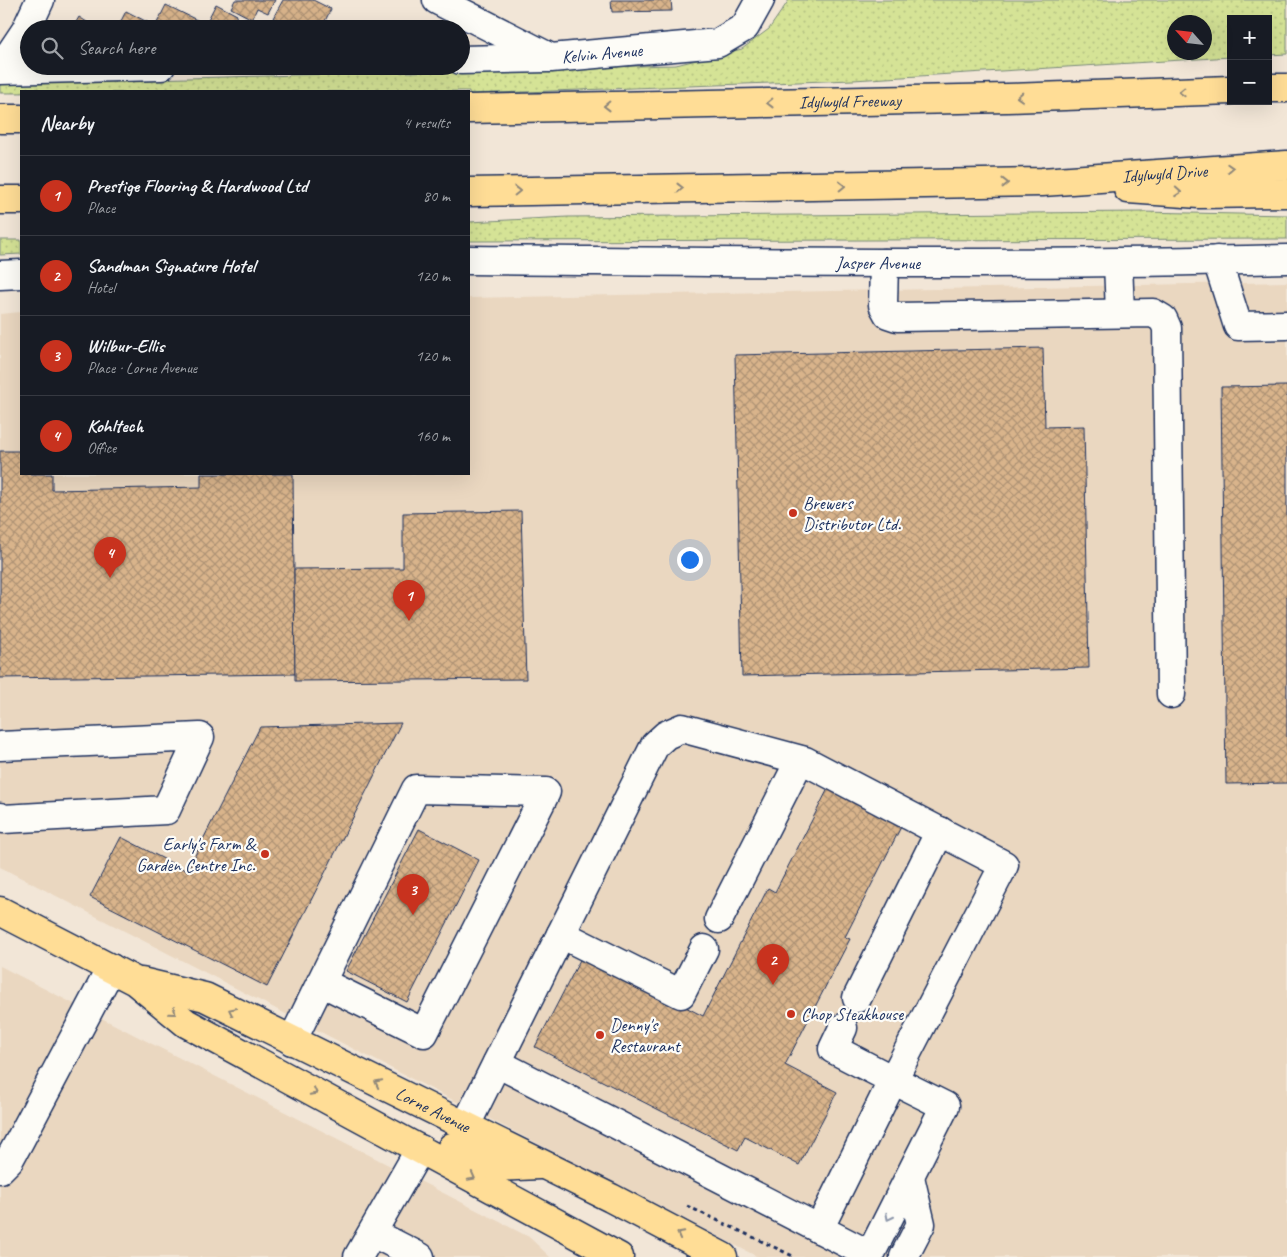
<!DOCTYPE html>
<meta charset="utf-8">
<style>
:root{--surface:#171b24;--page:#242831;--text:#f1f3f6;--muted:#9ea1a6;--line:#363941;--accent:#c8321e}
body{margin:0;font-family:Caveat,sans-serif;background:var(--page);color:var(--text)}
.controls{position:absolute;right:15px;top:15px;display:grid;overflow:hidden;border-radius:0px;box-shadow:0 5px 20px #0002}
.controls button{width:45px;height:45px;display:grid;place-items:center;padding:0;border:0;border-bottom:1px solid var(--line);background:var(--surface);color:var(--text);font:25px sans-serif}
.compass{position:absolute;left:1167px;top:15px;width:45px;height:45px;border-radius:50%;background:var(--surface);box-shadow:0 5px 20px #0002;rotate:297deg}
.you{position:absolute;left:689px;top:559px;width:18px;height:18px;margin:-12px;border:4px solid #fff;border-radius:50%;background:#1a73e8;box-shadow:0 0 0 8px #1a73e833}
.badge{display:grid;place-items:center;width:32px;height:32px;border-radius:50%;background:var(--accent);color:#fff;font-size:16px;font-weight:700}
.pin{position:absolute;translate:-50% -41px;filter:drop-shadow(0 1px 2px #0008)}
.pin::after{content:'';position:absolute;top:26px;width:18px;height:15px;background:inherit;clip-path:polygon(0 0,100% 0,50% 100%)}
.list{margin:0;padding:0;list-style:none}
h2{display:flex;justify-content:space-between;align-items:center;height:65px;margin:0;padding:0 20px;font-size:21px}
h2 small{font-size:16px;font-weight:400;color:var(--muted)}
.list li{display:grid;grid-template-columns:32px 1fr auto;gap:15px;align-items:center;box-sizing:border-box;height:80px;padding:0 20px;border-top:1px solid var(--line)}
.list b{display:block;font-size:19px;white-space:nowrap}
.list p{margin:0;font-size:16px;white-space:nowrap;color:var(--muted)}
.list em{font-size:16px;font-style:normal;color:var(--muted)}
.icon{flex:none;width:28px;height:28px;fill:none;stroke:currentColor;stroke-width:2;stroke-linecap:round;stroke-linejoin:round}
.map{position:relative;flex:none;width:1287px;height:1257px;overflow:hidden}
.search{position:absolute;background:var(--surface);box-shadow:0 5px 20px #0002;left:20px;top:20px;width:450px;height:55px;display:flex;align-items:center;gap:12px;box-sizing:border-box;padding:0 18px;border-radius:28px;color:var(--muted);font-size:19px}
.panel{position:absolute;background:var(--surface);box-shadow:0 5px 20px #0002;left:20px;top:90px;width:450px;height:385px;border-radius:0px}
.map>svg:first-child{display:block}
.built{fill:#ead7c0}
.grass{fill:url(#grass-dots);stroke:#78897a;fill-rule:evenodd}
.building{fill:url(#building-cross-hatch);stroke:#1b2f5e}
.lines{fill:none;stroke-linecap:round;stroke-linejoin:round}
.minor-casing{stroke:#1b2f5e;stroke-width:31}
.major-casing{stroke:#1b2f5e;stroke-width:31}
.highway-casing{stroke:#1b2f5e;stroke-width:31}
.path{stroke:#1b2f5e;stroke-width:3;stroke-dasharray:4 4;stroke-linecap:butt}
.minor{stroke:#fdfcf7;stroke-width:28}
.major{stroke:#ffdd96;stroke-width:28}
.highway{stroke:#ffdd96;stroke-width:28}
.oneway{stroke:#8d867a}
.oneway2{stroke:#8c96aa}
.poi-dot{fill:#c8321e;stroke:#fdfcf7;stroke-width:2}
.labels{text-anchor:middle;stroke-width:4.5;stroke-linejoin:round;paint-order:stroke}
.street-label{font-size:18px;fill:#1b2f5e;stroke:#fdfcf7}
.poi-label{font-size:18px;fill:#1b2f5e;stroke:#fdfcf7;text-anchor:start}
</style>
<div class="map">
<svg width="1287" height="1257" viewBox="0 0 1287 1257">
<defs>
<pattern id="grass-dots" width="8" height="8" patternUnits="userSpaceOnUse" patternTransform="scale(1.25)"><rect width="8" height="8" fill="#d5e396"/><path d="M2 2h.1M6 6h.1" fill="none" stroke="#b6c384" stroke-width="1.8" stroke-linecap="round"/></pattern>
<pattern id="building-cross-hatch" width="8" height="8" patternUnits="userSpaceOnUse" patternTransform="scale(1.25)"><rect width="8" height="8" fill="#d9b48b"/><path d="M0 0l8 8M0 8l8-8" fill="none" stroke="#af9375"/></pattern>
</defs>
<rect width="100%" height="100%" fill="#f2e6d7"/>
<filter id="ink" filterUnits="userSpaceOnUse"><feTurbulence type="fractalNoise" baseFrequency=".02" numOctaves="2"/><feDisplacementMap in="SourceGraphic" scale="10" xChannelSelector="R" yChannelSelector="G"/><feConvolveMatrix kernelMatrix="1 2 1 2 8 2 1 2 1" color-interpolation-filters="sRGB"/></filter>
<g filter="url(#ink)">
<g class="built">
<polygon points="1287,282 1287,1257 758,1257 0,867 0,314 21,312 21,474 469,474 469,298"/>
<polygon points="0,966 529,1237 550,1257 0,1257"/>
</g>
<g class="grass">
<path d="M789,0H1287V54L1268,55V19H1231V57L853,80L469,94V91L0,93V83L676,65L742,49L769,29ZM1174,22H1204V52H1174Z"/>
<polygon points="1141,212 1287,215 1287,239 469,241 469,222 568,217"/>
<polygon points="0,240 21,240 21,254 0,255"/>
</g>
<g class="building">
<polygon points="235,0 275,0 268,13 257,8 252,19 231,8"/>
<polygon points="283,0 313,0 331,9 321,29 295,29 273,18"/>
<polygon points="611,0 671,0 672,11 612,12"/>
<polygon points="216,4 237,15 230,29 203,29"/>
<polygon points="166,5 203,23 200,29 154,29"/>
<polygon points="126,11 153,25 151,29 117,29"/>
<polygon points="79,17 98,29 72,29"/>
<polygon points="1043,348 1045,427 1084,426 1089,668 742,676 735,355"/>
<polygon points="1287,386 1287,783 1226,784 1221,387"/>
<polygon points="0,451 21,451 21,474 52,474 52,490 201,487 201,474 293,474 295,674 0,678"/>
<polygon points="521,511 526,679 295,681 294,569 403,568 403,513"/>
<polygon points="401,723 267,987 90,897 121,837 187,871 260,727"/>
<polygon points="833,779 906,817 845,937 850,939 785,1065 837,1092 799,1165 745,1137 738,1150 535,1047 583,954 703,1016 768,888 775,892"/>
<polygon points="419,829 479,860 407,1002 346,971"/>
</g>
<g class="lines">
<defs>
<g id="minor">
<path id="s1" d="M437,0L551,58L718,43L745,27L760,0"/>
<polyline points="461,60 547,58"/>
<polyline points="0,69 26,30 40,0"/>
<polyline points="0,70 161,66"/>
<path id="s2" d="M469,260C742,262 1014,266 1287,259"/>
<polyline points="1217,260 1238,326 1287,325"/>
<polyline points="884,263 883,305 888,314 897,317 1153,313 1163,319 1167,328 1171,694"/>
<polyline points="1118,263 1120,313"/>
<polyline points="0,275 21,274"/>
<polyline points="0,746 200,737 166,810 3,819 0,817"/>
<polyline points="719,919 800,760"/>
<polyline points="561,934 681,994 704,949"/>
<polyline points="857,998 940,831"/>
<polyline points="292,1041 416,789 546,792 424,1033 321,982"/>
<polyline points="497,1063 870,1255"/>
<polyline points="465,1127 655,745 666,735 682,728 805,761 1004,865 893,1080 945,1106 869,1257"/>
<polyline points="0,1169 9,1160 20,1140 111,968"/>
<polyline points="819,1229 893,1080 833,1049 843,1028"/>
<polyline points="373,1233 420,1257"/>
<polyline points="358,1257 420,1149"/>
<polyline points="904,1257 921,1224 910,1177"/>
</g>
<g id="major">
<polyline points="0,911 135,981 186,1023 619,1257"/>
<path id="s3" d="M142,982L205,997L611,1198L723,1257"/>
<polyline points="452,1147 497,1167 539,1165"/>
</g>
<g id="highway">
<polyline points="1268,88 1287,88"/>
<path id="s4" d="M469,109L1007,98L1231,90"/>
<polyline points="0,119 21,119"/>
<polyline points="1128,189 1199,194 1287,193"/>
<path id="s5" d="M469,192L1042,182L1287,165"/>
<polyline points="0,200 21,200"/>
</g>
</defs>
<use href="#minor" class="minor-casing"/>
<use href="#major" class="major-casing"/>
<use href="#highway" class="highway-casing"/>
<polyline class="path" points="687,1206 795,1257"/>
<use href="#minor" class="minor"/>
<use href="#major" class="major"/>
<use href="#highway" class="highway"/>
</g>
<defs><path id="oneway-chevron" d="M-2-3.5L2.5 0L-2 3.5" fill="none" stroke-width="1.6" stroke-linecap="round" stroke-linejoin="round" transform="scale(1.25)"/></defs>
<g class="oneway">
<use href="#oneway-chevron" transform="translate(1182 92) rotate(178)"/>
<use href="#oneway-chevron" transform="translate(1020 97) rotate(178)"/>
<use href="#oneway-chevron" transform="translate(770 103) rotate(179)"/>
<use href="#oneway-chevron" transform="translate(607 106) rotate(179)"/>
<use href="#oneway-chevron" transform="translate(1230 168) rotate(-3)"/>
<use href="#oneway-chevron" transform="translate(1005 183) rotate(-1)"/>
<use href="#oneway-chevron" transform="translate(842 186) rotate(-1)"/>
<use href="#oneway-chevron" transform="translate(680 188) rotate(-1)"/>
<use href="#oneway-chevron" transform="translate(517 191) rotate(-1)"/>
<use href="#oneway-chevron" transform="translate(1178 192) rotate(4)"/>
<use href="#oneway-chevron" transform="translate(232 1011) rotate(-154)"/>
<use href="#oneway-chevron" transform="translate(173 1012) rotate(40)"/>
<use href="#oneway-chevron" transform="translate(378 1083) rotate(-153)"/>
<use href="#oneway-chevron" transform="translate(314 1092) rotate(28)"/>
<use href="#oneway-chevron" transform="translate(472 1177) rotate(28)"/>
<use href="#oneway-chevron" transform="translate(680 1234) rotate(-152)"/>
</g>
<use class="oneway2" href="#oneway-chevron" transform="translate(889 1217) rotate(117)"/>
</g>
<g class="poi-dot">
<circle cx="793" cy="513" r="5"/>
<circle cx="265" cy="854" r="5"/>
<circle cx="791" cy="1014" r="5"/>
<circle cx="600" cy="1035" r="5"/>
</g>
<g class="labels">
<g class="street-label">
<text dy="6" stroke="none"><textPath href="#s1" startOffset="179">Kelvin Avenue</textPath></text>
<text dy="6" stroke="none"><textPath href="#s4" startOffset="381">Idylwyld Freeway</textPath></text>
<text dy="6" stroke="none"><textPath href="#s5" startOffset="696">Idylwyld Drive</textPath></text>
<text dy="6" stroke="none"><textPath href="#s2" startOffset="409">Jasper Avenue</textPath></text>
<text dy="6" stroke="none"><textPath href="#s3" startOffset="319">Lorne Avenue</textPath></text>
</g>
<g class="poi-label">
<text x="803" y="509">Brewers<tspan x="803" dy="21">Distributor Ltd.</tspan></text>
<text x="255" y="850" text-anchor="end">Early's Farm &amp;<tspan x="255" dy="21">Garden Centre Inc.</tspan></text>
<text x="801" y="1020">Chop Steakhouse</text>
<text x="610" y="1031">Denny's<tspan x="610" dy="21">Restaurant</tspan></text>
</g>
</g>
</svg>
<div class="controls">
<button>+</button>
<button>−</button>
</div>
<svg class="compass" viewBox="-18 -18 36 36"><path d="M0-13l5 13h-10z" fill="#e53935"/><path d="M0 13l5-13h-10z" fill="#9ea1a6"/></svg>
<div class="you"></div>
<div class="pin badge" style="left:409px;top:621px">1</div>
<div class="pin badge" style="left:773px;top:985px">2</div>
<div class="pin badge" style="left:413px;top:915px">3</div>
<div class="pin badge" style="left:110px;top:578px">4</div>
<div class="search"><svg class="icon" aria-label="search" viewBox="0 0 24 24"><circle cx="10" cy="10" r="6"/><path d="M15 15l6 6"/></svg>Search here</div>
<section class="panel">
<h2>Nearby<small>4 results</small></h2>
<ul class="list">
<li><span class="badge">1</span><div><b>Prestige Flooring &amp; Hardwood Ltd</b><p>Place</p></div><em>80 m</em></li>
<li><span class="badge">2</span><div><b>Sandman Signature Hotel</b><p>Hotel</p></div><em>120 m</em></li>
<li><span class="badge">3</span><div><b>Wilbur-Ellis</b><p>Place · Lorne Avenue</p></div><em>120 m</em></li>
<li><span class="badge">4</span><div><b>Kohltech</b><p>Office</p></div><em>160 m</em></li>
</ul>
</section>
</div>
